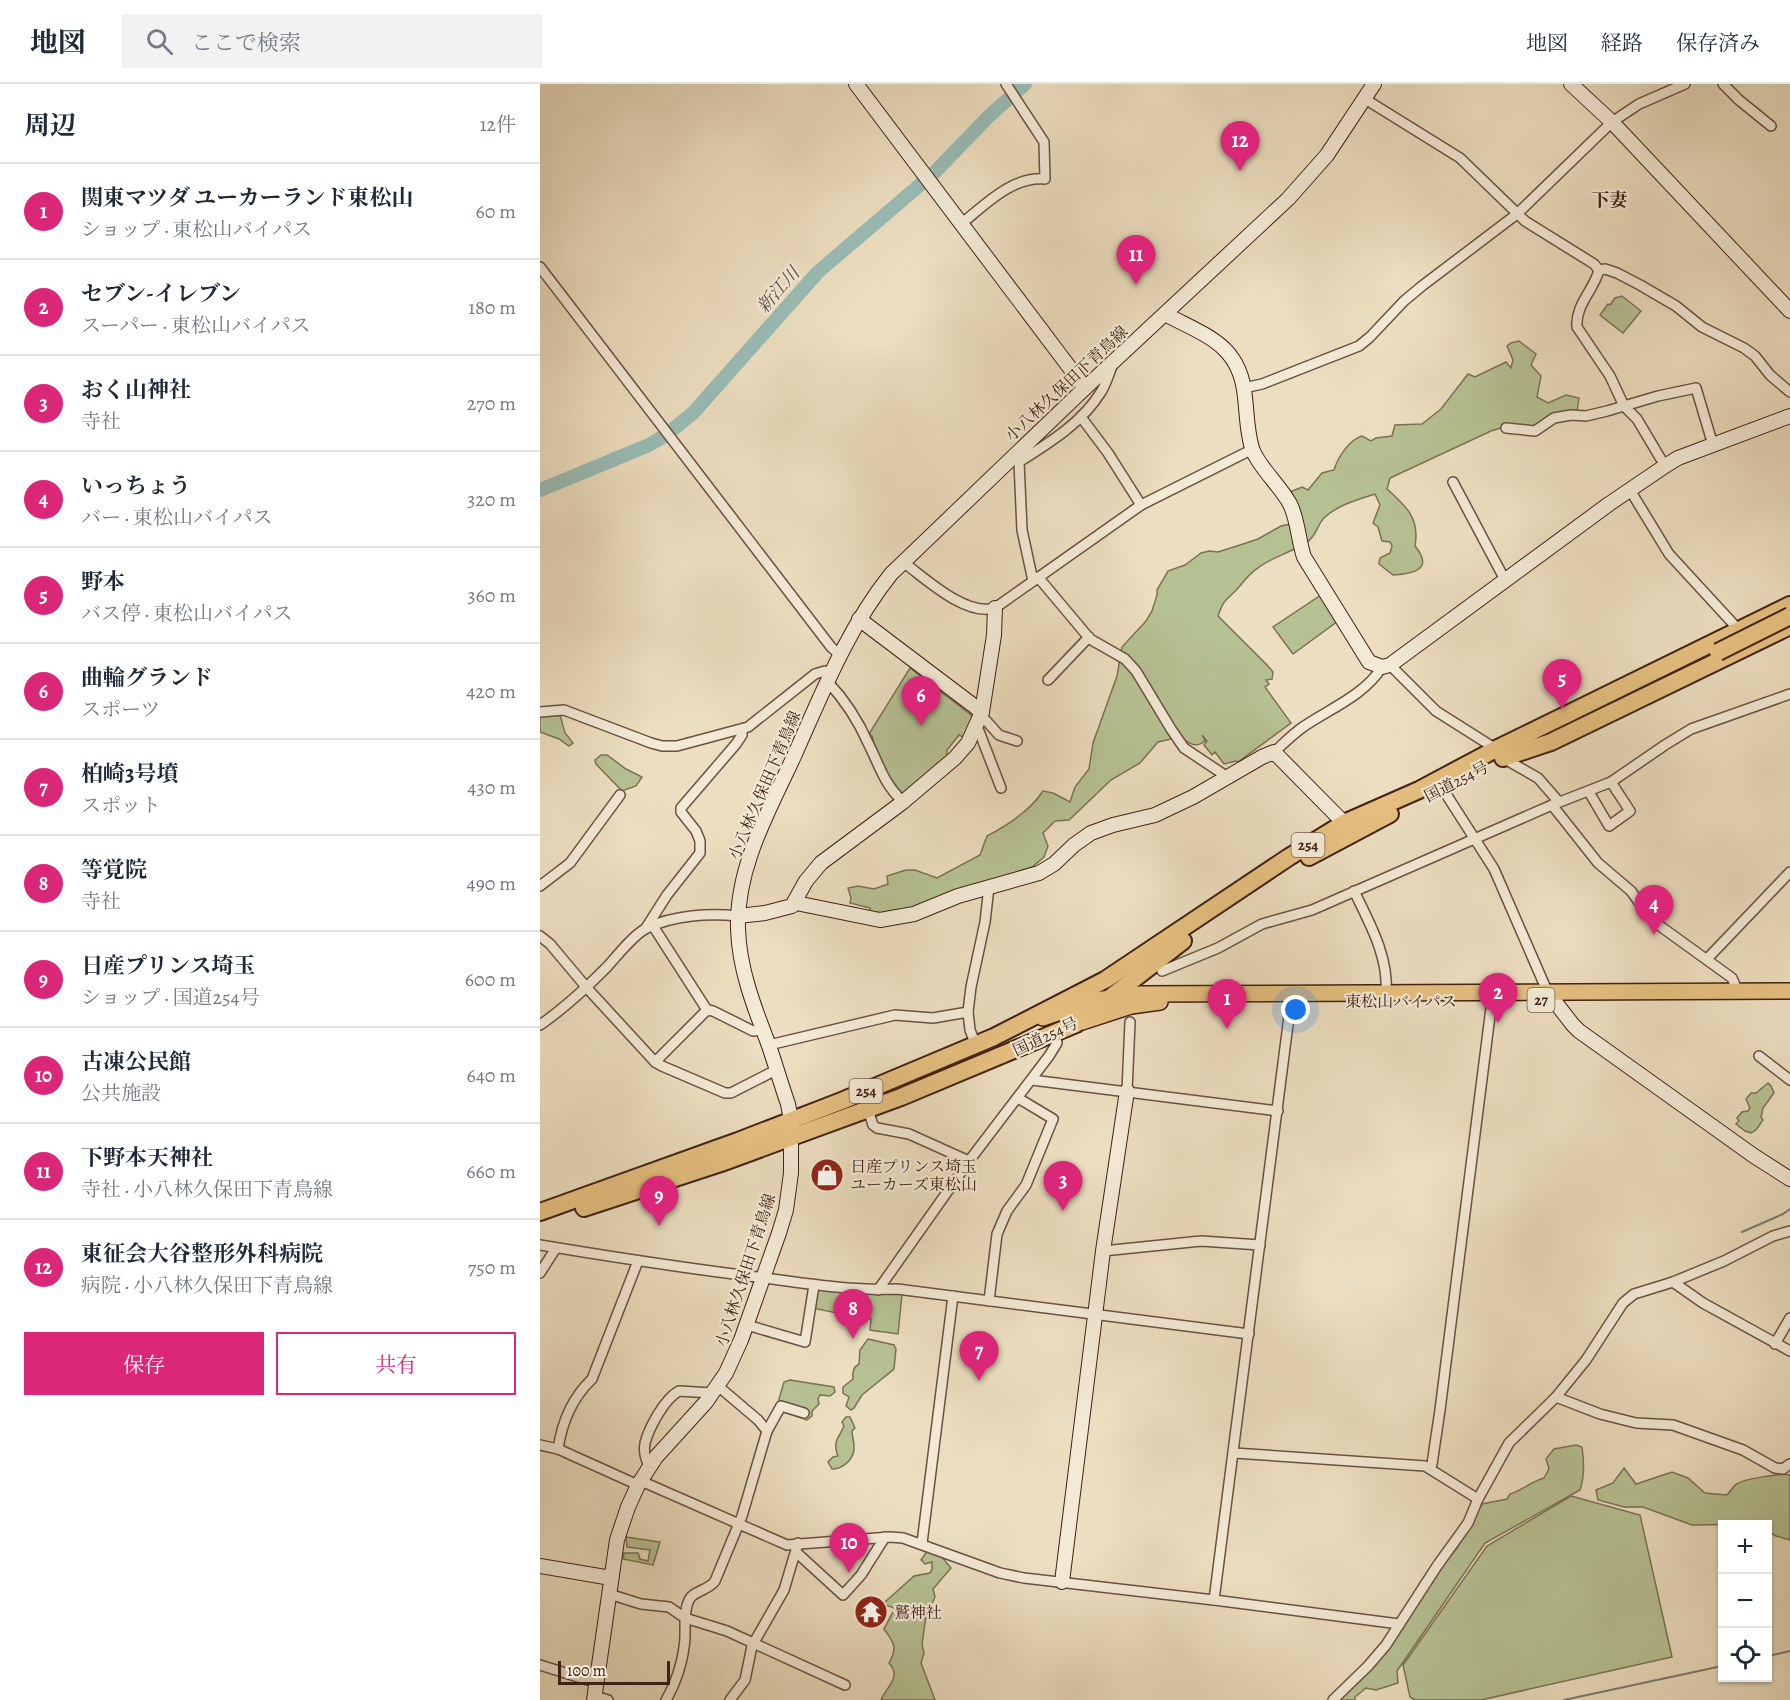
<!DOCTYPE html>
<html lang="ja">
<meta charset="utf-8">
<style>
:root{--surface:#fff;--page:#f2f2f3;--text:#1f2937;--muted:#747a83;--line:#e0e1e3;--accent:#db2777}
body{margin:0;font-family:Alegreya,"Noto Serif JP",serif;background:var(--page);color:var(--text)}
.controls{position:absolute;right:18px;bottom:18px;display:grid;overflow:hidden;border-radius:0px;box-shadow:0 2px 4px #0004}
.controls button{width:54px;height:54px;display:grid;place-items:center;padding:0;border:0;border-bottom:2px solid var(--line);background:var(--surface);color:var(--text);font:30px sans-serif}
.scale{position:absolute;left:18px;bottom:15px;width:112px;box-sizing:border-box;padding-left:6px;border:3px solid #402216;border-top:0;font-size:16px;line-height:21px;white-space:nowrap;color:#402216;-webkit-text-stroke:4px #f3ead6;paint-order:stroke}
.you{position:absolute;left:756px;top:926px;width:21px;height:21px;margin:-15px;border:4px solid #fff;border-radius:50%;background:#1a73e8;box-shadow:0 0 0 9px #1a73e833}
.badge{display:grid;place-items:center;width:39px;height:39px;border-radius:50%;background:var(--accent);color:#fff;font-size:20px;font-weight:700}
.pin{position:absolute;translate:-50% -50px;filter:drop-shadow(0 2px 3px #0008)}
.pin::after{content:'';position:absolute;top:32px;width:21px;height:18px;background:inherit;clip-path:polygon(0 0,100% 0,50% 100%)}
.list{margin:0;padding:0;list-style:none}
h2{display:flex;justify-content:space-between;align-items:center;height:78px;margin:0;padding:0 24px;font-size:26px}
h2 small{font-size:20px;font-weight:400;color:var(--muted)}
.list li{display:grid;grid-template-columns:39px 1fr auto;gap:18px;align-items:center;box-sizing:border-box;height:96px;padding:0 24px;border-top:2px solid var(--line)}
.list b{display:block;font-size:22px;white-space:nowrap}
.list p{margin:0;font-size:20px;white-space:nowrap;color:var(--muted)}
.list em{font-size:20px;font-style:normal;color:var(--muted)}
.actions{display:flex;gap:12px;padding:18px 24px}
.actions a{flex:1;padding:14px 0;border:2px solid var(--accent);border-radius:0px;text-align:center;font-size:21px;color:var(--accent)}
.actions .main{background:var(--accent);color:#fff}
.icon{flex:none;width:33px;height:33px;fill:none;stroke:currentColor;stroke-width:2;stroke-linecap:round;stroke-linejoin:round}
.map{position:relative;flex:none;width:1250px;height:1616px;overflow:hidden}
header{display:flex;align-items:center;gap:36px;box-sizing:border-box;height:84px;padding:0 30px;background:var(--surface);border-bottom:2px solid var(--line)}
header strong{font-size:28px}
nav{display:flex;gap:33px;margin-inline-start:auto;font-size:21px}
.search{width:420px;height:54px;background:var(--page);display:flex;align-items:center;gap:15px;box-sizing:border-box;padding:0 21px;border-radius:0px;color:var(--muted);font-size:22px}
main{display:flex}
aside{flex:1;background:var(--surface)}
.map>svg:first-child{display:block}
.green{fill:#b6c193;stroke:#7b7254;stroke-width:1.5}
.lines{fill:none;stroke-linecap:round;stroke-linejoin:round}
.stream{stroke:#757e75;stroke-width:2}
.river{stroke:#99bcb5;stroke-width:14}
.street-casing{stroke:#6b5140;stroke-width:12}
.secondary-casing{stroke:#402216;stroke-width:16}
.primary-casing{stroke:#402216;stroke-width:18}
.highway-casing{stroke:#402216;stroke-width:20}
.street{stroke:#f3ead6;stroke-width:9}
.secondary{stroke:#f3ead6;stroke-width:14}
.primary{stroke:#e6bf80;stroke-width:15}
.highway{stroke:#e6bf80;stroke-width:16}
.highway-bridge-casing{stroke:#402216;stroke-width:20;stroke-linecap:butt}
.highway-bridge{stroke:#e6bf80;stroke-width:16}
.labels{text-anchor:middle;stroke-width:4.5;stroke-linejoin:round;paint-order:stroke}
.shield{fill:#f3ead6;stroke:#765e50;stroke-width:1.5}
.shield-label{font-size:15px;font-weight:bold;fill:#402216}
.street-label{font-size:16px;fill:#402216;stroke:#f3ead6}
.poi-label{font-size:16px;fill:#402216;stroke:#f3ead6;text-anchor:start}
.neighbourhood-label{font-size:18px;font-weight:bold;fill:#402216;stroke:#f3ead6}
.water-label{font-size:18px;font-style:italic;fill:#5b5046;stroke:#f3ead6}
</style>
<header>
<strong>地図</strong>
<div class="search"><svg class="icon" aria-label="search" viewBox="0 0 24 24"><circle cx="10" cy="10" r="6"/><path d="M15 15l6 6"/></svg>ここで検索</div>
<nav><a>地図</a><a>経路</a><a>保存済み</a></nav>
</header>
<main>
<aside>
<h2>周辺<small>12件</small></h2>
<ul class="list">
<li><span class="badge">1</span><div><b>関東マツダ ユーカーランド東松山</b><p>ショップ · 東松山バイパス</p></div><em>60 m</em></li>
<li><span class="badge">2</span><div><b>セブン-イレブン</b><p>スーパー · 東松山バイパス</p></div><em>180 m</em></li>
<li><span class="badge">3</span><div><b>おく山神社</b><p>寺社</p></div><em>270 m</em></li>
<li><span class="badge">4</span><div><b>いっちょう</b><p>バー · 東松山バイパス</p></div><em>320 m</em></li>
<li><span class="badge">5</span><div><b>野本</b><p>バス停 · 東松山バイパス</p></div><em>360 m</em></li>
<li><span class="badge">6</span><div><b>曲輪グランド</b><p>スポーツ</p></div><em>420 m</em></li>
<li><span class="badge">7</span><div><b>柏崎3号墳</b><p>スポット</p></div><em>430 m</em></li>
<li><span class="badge">8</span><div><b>等覚院</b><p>寺社</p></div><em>490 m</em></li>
<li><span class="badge">9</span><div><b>日産プリンス埼玉</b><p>ショップ · 国道254号</p></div><em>600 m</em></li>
<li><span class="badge">10</span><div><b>古凍公民館</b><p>公共施設</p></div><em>640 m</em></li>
<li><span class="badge">11</span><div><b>下野本天神社</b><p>寺社 · 小八林久保田下青鳥線</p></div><em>660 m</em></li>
<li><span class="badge">12</span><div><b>東征会大谷整形外科病院</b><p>病院 · 小八林久保田下青鳥線</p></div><em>750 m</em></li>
</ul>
<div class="actions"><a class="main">保存</a><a>共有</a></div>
</aside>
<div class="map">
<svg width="1250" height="1616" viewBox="0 0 1250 1616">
<rect width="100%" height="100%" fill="#ecdec0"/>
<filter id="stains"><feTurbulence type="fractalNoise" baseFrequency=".00333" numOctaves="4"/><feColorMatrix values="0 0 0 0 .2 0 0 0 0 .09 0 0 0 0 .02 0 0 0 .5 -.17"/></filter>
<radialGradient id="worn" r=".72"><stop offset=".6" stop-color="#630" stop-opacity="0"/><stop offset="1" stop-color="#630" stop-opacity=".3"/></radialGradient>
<g class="green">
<polygon points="1082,212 1101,227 1083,249 1060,231 1068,220 1070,221 1075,214"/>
<path d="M979,257L996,270L991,281L1001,292L997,313L1008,319L1026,311L1039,314L1037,328L993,343H964L951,347L850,394L847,405C866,422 880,434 875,462C894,485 874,490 853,491L839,480L840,474L850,469L852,462L850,458L842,457L838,443L833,439L840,421L835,410C819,415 798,421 785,433C777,440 777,452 767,458C738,476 722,473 699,503C687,517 685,512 678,532L727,581L733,588L732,595L726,596L729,600L725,603L751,639L698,678L696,677L684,680L675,668L672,671L664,661L667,657L662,651L665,657C655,665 649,659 640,653L618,658L600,679L571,696L529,736L515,737L503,749L508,762L504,773L492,783L405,811L368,829L346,831L330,829V824L310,819L311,814L308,804L318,802L334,805L348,800L347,792L366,786H375L397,794L440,771L447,752C468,741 490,727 503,707L513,709L530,718L535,703L549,685L553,659L577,592L582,563L606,537L612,527L617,511V506L628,487L645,481L661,469L669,467L678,468L703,460L718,455L741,442L760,438L750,408L762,403L768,406L782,389L794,386C798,373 809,356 822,352L831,357L836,354L852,352L855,341L882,340L901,325L928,290L935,293L966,278L971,284L973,276L967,262L971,259Z"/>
<polygon points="781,511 798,537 753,570 733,543"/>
<path d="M370,584L431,631L432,636L423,653L419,651L407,666V673L361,713C346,695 337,674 332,652L329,650Z"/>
<polygon points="18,630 20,631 25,649 33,659 29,662 19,655 0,648 0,633"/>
<polygon points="61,671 67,671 86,685 102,693 96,702 82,707 56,680 55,676"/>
<polygon points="1228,999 1231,1002 1234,1009 1223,1024 1221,1033 1223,1036 1216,1046 1211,1049 1205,1047 1196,1040 1199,1037 1197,1034 1202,1028 1208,1027 1210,1024 1206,1015 1211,1009 1216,1009"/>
<polygon points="277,1204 324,1209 362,1210 358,1250 330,1246 331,1235 324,1234 323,1237 311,1236 311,1232 273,1224"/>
<path d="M328,1255L354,1261L356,1265L354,1285L322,1311L314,1324L311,1326L306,1322L309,1313L303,1309V1303L313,1295C312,1288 313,1283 319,1280L320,1266Z"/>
<polygon points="250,1296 294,1303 295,1308 290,1312 280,1311 278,1315 279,1320 272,1327 272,1332 267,1336 244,1328 247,1319 240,1319 239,1315 244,1298"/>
<path d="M306,1333H310L315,1344L312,1347C312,1352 314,1357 314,1362C315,1374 304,1385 292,1385L288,1378L293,1373L298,1372C292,1357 299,1354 304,1342L302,1338Z"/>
<path d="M1036,1361L1042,1363C1044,1377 1045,1392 1040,1406L945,1459L857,1587L858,1599L836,1606L826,1604L815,1613V1616H798L917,1464L942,1420L967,1415L970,1410C983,1406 990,1398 1004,1394L1009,1385L1006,1375L1014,1365Z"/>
<path d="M1084,1384L1096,1400L1132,1388L1148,1394L1165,1409L1187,1411C1190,1408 1193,1402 1197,1400C1203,1395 1242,1389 1250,1391V1456L1236,1452L1228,1447V1440L1152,1441L1103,1423H1084L1058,1416L1056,1406L1073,1399Z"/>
<polygon points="1031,1412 1100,1431 1132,1573 941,1616 875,1616 870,1613 863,1581 947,1462"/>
<polygon points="86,1453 120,1458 113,1481 83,1475 84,1469 98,1469 100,1475 108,1477 110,1466 87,1463"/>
<path d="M388,1466L401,1472L411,1484L393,1505L395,1513L386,1533L382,1560L384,1569L381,1579L395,1616H341C347,1602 362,1593 349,1579C358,1563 354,1559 344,1545L355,1524L345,1521V1518L374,1492L390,1489L392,1485V1478L385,1480L381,1476Z"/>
</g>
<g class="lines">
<g class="stream">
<polyline points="1202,1148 1243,1130 1250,1125"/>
<polyline points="1228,1572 1250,1567"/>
<polyline points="1024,1616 1182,1582"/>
</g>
<polyline class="river" points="0,406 109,361 126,351 153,329 278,188 395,88 449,32 485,0"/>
<defs>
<g id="street">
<polyline points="1183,0 1199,16 1231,42"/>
<path d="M825,15L920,74L985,137L1054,180L1059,186C1054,206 1035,221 1037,243L1070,292L1084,322L1097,335L1125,382"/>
<path d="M421,140C445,121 472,92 505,95L504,58L466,0"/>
<polyline points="0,183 291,563 299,570"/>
<polyline points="1059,186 1065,185 1077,189 1100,201 1136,222 1162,243 1204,264 1215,272 1230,291 1250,308"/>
<polyline points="704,304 722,300 819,262 830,253 864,217 882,202 977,130 1072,38 1099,20 1145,0"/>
<polyline points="541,333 568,369 601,421"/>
<polyline points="966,344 995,347 1014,334 1031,331 1046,332 1067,327 1118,312 1156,304 1173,361"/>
<polyline points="913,398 965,496"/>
<polyline points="1090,406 1129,470 1198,545"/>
<path d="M363,478C385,494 426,533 455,524L601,421L713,365"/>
<polyline points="498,493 550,555 585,575 596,587 631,645 644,664 686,692"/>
<path d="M493,497L482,446L479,378C509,359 542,339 561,308C566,300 569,290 572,282"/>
<polyline points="850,581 896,627 956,665"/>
<polyline points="508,596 549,553"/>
<path d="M287,597C305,616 319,638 329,661C341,685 343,698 363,718"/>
<polyline points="0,628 24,626 111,659 122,662 137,662 208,643 275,590 285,587 292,589"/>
<polyline points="441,631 459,651 477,657"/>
<polyline points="437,642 461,704"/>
<path d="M734,668C743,660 753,650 763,643C789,625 825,611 842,583"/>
<polyline points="963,674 998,694 1019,718"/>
<polyline points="897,696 954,785 1008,909"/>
<polyline points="1049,708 1069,742 1090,727 1071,698"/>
<polyline points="1012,721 1058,779 1091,807 1108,831 1120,842 1192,894 1198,908"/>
<polyline points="0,802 30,779 80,711"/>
<path d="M814,807C829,838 849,873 846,909"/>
<polyline points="113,842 167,926"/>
<polyline points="106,844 127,811 160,769 160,757 156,747 141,728 141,724 196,660 202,651 202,645"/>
<polyline points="0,852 10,860 47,904 115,978 122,982 185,1009 191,1009 236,986"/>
<polyline points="1167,875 1250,788"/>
<polyline points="622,887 678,864 722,840 772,826 1012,721 1071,698 1125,661 1151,645 1250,610"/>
<polyline points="428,928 431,903 445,838 449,803"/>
<path d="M0,941C25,924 46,904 67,883C77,872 94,850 107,844C134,831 169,829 198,832"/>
<polyline points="229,961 355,931 393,934 428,928 430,946 436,961"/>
<polyline points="1219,972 1250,996"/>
<polyline points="115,978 167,926 173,927 213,947 223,946"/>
<polyline points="492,996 738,1027"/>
<polyline points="587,1007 590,938"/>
<polyline points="328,1026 333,1041 337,1044 369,1050 429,1077"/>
<path d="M0,1161C72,1173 144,1184 217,1193C264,1199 310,1207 357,1205L709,1250"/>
<polyline points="563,1167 661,1157 720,1161"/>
<polyline points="0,1189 16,1164"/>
<polyline points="1133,1198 1163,1219 1250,1267"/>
<polyline points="338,1206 429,1077 509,972 517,959 515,949"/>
<polyline points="449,1217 457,1150 467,1127 486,1101 513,1035 478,1014"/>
<polyline points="207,1241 265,1258 274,1201"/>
<polyline points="1235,1260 1250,1234"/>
<polyline points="178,1302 218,1336 227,1347"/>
<polyline points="1016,1313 1060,1330 1096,1339 1133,1341 1203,1366 1235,1384 1243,1385 1250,1380"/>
<polyline points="0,1361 18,1365 98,1401"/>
<path d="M18,1365C22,1338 32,1314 52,1295L98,1177"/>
<polyline points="694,1369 885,1382 938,1415"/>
<path d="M109,1383C106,1375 103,1368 105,1359C109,1344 124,1315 139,1307L172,1309"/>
<polyline points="890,1384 892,1380 900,1326 952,916"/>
<polyline points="101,1397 247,1461 350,1453 363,1454 460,1489 484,1494 674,1516 859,1540"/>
<polyline points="382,1459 413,1212"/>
<polyline points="256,1468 303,1511 321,1491 345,1453"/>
<polyline points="69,1510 101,1520 129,1523 145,1534 187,1547 305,1601"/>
<polyline points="674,1516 751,917"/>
<polyline points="0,1581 57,1599"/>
<polyline points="55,1612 68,1616"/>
<path d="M126,1616C135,1601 142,1580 144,1563C147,1548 142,1530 149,1516C153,1507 169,1506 175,1497L202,1432L227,1347L241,1322L264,1329"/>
<polyline points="190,1616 205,1596 212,1562 244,1506 258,1459"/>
<polyline points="793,1616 828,1582 846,1561 897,1482 928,1439 938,1415 969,1359 1016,1313 1046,1276 1083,1219 1094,1210 1133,1198 1184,1177 1233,1152 1250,1147"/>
</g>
<g id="secondary">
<polyline points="316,0 545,304"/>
<polyline points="1031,0 1072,38 1250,227"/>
<path d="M625,230C666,252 700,260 705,313C707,330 707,351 713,367C720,384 741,403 750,420C758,436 758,455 764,473L829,578L842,583L850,581L1069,420L1125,382L1138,374L1250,332"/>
<polyline points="319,535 442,628"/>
<polyline points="256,819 340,836 374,830 418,812 499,789 514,780 534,761 551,749 573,741 615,731 653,713 722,673 734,668 804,739"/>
<polyline points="198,832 225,829 252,822 266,797 281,779 363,718 415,674 428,659 442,628 454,551 455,524"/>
<polyline points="1008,909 1033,941 1039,947 1214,1072 1250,1095"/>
<polyline points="0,1482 71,1494"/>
<polyline points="522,1498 563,1167 587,1007"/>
<path d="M54,1616L77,1456L88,1423L98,1401L116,1373L166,1318L186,1289L201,1256L239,1149L246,1126L251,1089V1036L248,1020C241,1000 235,979 228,959C214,923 199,884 198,845C196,782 230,725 255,670C283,607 308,544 351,490L545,304L748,115L787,71L834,0"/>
</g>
<g id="primary">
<polyline points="503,934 556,916 600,910 1250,907"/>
<polyline points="542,938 591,922 620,918"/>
</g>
<g id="highway">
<polyline points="963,674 1011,658 1250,542"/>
<polyline points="769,773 850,730"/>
<polyline points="44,1124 181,1079 361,1013 536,940 643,857"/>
<polyline points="0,1128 198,1057 304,1016 454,953 565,896 749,773 804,739 879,706 956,665 1250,521"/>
</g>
</defs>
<use href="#street" class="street-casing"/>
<use href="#secondary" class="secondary-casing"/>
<use href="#primary" class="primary-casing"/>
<use href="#highway" class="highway-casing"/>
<use href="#street" class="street"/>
<use href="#secondary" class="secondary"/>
<use href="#primary" class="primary"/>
<use href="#highway" class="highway"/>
<defs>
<polyline id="highway-bridge" points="1178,568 1250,532"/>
</defs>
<use href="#highway-bridge" class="highway-bridge-casing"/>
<use href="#highway-bridge" class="highway-bridge"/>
</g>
<defs>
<symbol id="shop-disc" viewBox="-11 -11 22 22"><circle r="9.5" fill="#8f2418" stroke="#f3ead6"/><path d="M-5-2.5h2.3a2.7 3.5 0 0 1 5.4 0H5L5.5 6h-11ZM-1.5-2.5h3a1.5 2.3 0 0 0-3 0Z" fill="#fff"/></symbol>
<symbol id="temple-disc" viewBox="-11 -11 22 22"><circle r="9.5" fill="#8f2418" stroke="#f3ead6"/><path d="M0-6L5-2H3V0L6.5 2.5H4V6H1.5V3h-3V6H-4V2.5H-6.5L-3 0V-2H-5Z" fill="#fff"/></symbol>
</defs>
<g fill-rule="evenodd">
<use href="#shop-disc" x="268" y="1072" width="38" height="38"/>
<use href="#temple-disc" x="312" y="1509" width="38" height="38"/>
</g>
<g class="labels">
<g class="shield">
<rect x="751.5" y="749" width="33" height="24" rx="4.5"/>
<rect x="987.5" y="904" width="27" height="24" rx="4.5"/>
<rect x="309.5" y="995" width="33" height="24" rx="4.5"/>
</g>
<g class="shield-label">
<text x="768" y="766">254</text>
<text x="1001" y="921">27</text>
<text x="326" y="1012">254</text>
</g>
<g class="street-label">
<text transform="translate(526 299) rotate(-43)" y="6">小八林久保田下青鳥線</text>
<text transform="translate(916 697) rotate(-27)" y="6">国道254号</text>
<text transform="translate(224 701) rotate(-67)" y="6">小八林久保田下青鳥線</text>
<text x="861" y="923">東松山バイパス</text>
<text transform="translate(505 952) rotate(-25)" y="6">国道254号</text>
<text transform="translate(205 1186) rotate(-72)" y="6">小八林久保田下青鳥線</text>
</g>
<g class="poi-label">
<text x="310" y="1088">日産プリンス埼玉<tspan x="310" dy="18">ユーカーズ東松山</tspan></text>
<text x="354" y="1534">鷲神社</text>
</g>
<g class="neighbourhood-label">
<text x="1069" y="122">下妻</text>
</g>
<g class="water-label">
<text transform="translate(238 206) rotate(-49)" y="6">新江川</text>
</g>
</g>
<rect width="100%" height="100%" filter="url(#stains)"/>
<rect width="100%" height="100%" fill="url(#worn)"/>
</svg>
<div class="controls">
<button>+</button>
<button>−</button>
<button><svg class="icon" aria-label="locate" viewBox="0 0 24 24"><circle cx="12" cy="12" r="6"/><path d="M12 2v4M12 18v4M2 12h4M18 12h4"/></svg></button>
</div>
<div class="scale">100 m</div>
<div class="you"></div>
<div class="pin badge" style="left:687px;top:945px">1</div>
<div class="pin badge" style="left:958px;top:939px">2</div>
<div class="pin badge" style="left:523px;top:1127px">3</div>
<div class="pin badge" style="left:1114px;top:851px">4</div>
<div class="pin badge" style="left:1022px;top:625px">5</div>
<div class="pin badge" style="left:381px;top:642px">6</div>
<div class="pin badge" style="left:439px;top:1297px">7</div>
<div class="pin badge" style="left:313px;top:1255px">8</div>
<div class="pin badge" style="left:119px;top:1142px">9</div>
<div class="pin badge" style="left:309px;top:1489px">10</div>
<div class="pin badge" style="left:596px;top:201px">11</div>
<div class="pin badge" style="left:700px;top:87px">12</div>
</div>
</main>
